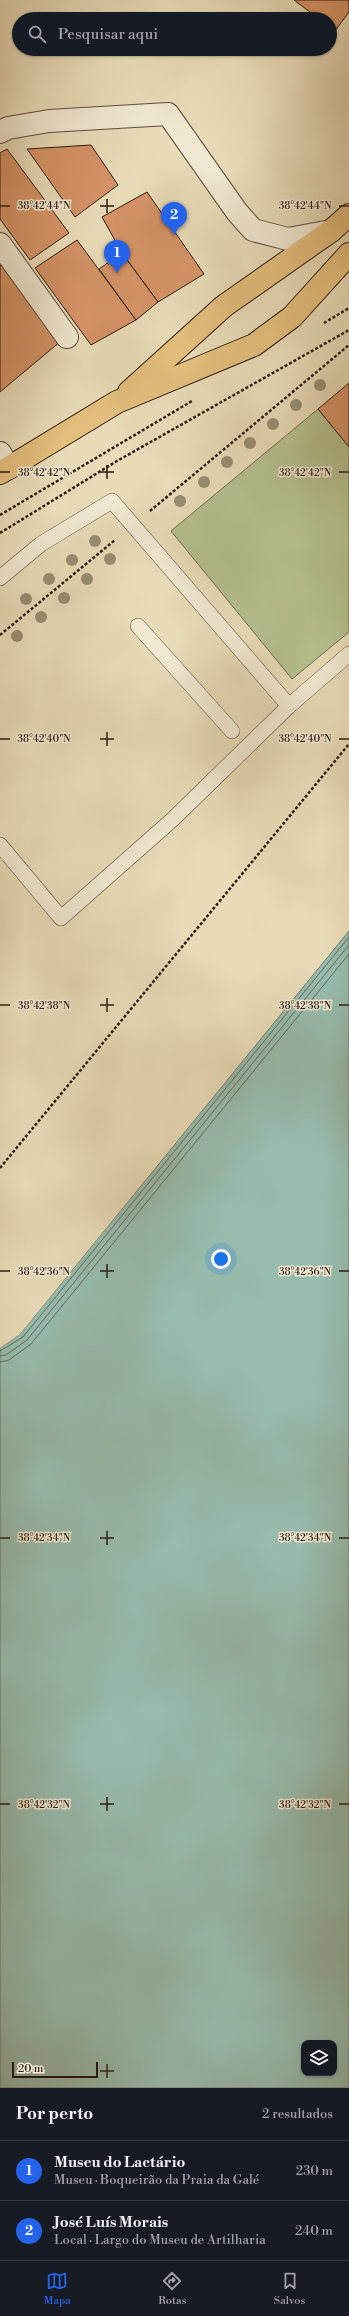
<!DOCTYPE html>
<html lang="pt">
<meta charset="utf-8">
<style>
:root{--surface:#171b24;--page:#20242c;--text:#f1f3f6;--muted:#9ea1a6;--line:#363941;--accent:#2563eb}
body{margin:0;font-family:"Libre Bodoni",serif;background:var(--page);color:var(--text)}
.controls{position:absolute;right:12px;bottom:12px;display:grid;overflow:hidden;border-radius:8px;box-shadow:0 1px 3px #0004}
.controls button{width:36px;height:36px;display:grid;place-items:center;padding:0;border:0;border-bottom:1px solid var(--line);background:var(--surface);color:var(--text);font:20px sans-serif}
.scale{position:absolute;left:12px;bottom:10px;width:86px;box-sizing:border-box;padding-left:4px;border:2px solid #2d1c14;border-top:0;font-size:11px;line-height:14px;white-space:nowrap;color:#2d1c14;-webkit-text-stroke:3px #f0e8d1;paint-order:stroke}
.you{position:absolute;left:221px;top:1259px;width:14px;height:14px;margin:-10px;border:3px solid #fff;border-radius:50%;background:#1a73e8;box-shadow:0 0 0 6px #1a73e833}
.badge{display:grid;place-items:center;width:26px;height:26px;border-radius:50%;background:var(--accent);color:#fff;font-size:13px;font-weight:700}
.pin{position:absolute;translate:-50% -33px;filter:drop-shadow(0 1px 2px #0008)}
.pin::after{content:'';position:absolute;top:21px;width:14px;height:12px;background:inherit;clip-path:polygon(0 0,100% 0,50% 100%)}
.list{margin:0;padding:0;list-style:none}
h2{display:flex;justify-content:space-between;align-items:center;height:52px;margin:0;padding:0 16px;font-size:17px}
h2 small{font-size:13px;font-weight:400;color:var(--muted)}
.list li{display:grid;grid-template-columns:26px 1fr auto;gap:12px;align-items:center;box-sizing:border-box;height:60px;padding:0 16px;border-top:1px solid var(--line)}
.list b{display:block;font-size:15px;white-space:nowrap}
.list p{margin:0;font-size:13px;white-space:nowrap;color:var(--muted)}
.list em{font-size:13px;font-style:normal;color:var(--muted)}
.icon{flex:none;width:22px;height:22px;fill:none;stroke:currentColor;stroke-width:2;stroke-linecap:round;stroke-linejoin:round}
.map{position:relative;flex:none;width:349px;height:2088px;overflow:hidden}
.search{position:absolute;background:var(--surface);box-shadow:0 1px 3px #0004;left:12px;right:12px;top:12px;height:44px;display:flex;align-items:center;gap:10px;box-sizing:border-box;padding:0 14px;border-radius:22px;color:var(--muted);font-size:15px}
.sheet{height:172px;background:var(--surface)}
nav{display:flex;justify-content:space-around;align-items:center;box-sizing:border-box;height:56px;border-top:1px solid var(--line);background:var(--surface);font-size:11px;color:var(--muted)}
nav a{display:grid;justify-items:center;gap:2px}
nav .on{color:var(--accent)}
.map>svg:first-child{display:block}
.green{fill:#b5c08f;stroke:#716e52}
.water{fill:#97bbad;stroke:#6d7b70;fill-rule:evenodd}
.pier{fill:#e8dbb8}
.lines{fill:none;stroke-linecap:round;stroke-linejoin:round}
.shore{stroke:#626c60;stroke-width:1}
.building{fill:#d49366;stroke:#2d1c14}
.lane-casing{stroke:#5c4c3d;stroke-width:16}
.street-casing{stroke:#5c4c3d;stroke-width:24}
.primary-casing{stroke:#2d1c14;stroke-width:24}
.path{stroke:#2d1c14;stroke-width:2.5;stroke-dasharray:3 2;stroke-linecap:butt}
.lane{stroke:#f0e8d1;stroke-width:15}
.street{stroke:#f0e8d1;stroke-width:22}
.primary{stroke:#e4be7c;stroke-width:22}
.tree{fill:#988d72}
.ticks{fill:none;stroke:#2d1c14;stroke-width:1.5}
.ticks-label{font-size:10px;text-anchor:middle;fill:#2d1c14;stroke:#f0e8d1;stroke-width:3;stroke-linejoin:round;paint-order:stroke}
</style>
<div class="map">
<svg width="349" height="2088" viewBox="0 0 349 2088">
<rect width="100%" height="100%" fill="#e8dbb8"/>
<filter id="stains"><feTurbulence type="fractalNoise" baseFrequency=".005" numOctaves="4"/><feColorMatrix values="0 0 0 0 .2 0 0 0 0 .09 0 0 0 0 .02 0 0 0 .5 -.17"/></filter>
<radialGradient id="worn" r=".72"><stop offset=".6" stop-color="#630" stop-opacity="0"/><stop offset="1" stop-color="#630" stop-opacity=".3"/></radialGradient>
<polygon class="green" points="318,409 349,447 349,632 292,679 171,531"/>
<path class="water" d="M349,931V2088H0V1348L20,1334ZM304,2043H334V2073H304Z"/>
<polygon class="pier" points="349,929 20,1334 0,1348 0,1346 19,1333"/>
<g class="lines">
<g class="shore">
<polyline points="0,1351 23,1337 349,937"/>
<polyline points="0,1356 6,1355 27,1340 349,945"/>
<polyline points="0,1362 9,1360 31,1344 349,954"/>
</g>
</g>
<g class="building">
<polygon points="294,0 349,0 349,12 335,31 330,27 330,19 319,19"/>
<polygon points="91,145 118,185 75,217 27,149"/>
<polygon points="7,149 69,233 30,260 0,219 0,153"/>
<polygon points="147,192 204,274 158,302 122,253 102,217"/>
<polygon points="77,240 136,320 91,345 35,268"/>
<polygon points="122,253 158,302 136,320 99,269"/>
<polygon points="3,264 61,341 0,392 0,266"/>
<polygon points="349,383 349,447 318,409"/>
</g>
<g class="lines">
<defs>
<g id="lane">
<polyline points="0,578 41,544 112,501 289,706"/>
<polyline points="138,626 232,731"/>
<polyline points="0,845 61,918 172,820 289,706 349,654"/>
</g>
<g id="street">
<polyline points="0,132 8,128 49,121 168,114 237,212 253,230 288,239 331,231"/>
<polyline points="0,244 67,337"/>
<polyline points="0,453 9,468"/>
</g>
<g id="primary">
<polyline points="129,392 224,306 331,231 349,215"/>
<polyline points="0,473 117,402 254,345 292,317 349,254"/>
</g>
</defs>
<use href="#lane" class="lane-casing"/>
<use href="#street" class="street-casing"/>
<use href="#primary" class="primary-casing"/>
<g class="path">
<polyline points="324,323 349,308"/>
<polyline points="150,511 349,345"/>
<polyline points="0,515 192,401"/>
<polyline points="0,533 117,461 349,330"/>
<polyline points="0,635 115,540"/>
<polyline points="0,1168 349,744"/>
</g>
<use href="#lane" class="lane"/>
<use href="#street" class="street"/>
<use href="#primary" class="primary"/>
</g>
<g class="tree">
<circle cx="320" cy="385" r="6"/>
<circle cx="296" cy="405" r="6"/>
<circle cx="273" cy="424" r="6"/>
<circle cx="250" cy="443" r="6"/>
<circle cx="227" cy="462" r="6"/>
<circle cx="204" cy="482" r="6"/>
<circle cx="180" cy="501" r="6"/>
<circle cx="95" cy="541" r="6"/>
<circle cx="110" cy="559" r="6"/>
<circle cx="72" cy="560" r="6"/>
<circle cx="49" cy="579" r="6"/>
<circle cx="87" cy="579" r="6"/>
<circle cx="64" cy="598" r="6"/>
<circle cx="26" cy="599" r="6"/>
<circle cx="41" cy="617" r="6"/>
<circle cx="17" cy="636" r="6"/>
</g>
<path class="ticks" d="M107,199V213M0,206H10M100,206H114M339,206H349M107,465V479M0,472H10M100,472H114M339,472H349M107,732V746M0,739H10M100,739H114M339,739H349M107,998V1012M0,1005H10M100,1005H114M339,1005H349M107,1264V1278M0,1271H10M100,1271H114M339,1271H349M107,1531V1545M0,1538H10M100,1538H114M339,1538H349M107,1797V1811M0,1804H10M100,1804H114M339,1804H349M107,2064V2078M100,2071H114"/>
<g class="ticks-label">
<text x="44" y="209">38°42'44"N</text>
<text x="305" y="209">38°42'44"N</text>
<text x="44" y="476">38°42'42"N</text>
<text x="305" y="476">38°42'42"N</text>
<text x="44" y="742">38°42'40"N</text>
<text x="305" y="742">38°42'40"N</text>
<text x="44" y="1009">38°42'38"N</text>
<text x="305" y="1009">38°42'38"N</text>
<text x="44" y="1275">38°42'36"N</text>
<text x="305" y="1275">38°42'36"N</text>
<text x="44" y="1541">38°42'34"N</text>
<text x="305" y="1541">38°42'34"N</text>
<text x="44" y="1808">38°42'32"N</text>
<text x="305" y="1808">38°42'32"N</text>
</g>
<rect width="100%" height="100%" filter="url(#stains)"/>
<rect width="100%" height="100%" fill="url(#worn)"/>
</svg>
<div class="controls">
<button><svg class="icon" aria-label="layers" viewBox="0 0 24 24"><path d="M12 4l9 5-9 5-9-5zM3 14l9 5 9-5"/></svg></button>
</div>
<div class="scale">20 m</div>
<div class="you"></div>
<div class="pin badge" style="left:117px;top:273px">1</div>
<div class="pin badge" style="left:174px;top:235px">2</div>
<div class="search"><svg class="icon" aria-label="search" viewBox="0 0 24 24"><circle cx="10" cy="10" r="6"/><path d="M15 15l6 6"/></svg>Pesquisar aqui</div>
</div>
<section class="sheet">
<h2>Por perto<small>2 resultados</small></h2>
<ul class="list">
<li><span class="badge">1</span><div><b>Museu do Lactário</b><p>Museu · Boqueirão da Praia da Galé</p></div><em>230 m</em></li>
<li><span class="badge">2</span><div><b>José Luís Morais</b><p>Local · Largo do Museu de Artilharia</p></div><em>240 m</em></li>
</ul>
</section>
<nav>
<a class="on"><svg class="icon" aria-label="map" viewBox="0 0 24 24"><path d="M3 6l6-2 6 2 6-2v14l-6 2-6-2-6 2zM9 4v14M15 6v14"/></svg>Mapa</a>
<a><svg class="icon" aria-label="directions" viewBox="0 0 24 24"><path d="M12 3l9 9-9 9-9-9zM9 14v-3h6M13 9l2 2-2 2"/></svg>Rotas</a>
<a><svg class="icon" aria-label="saved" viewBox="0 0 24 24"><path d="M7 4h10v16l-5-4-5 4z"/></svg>Salvos</a>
</nav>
